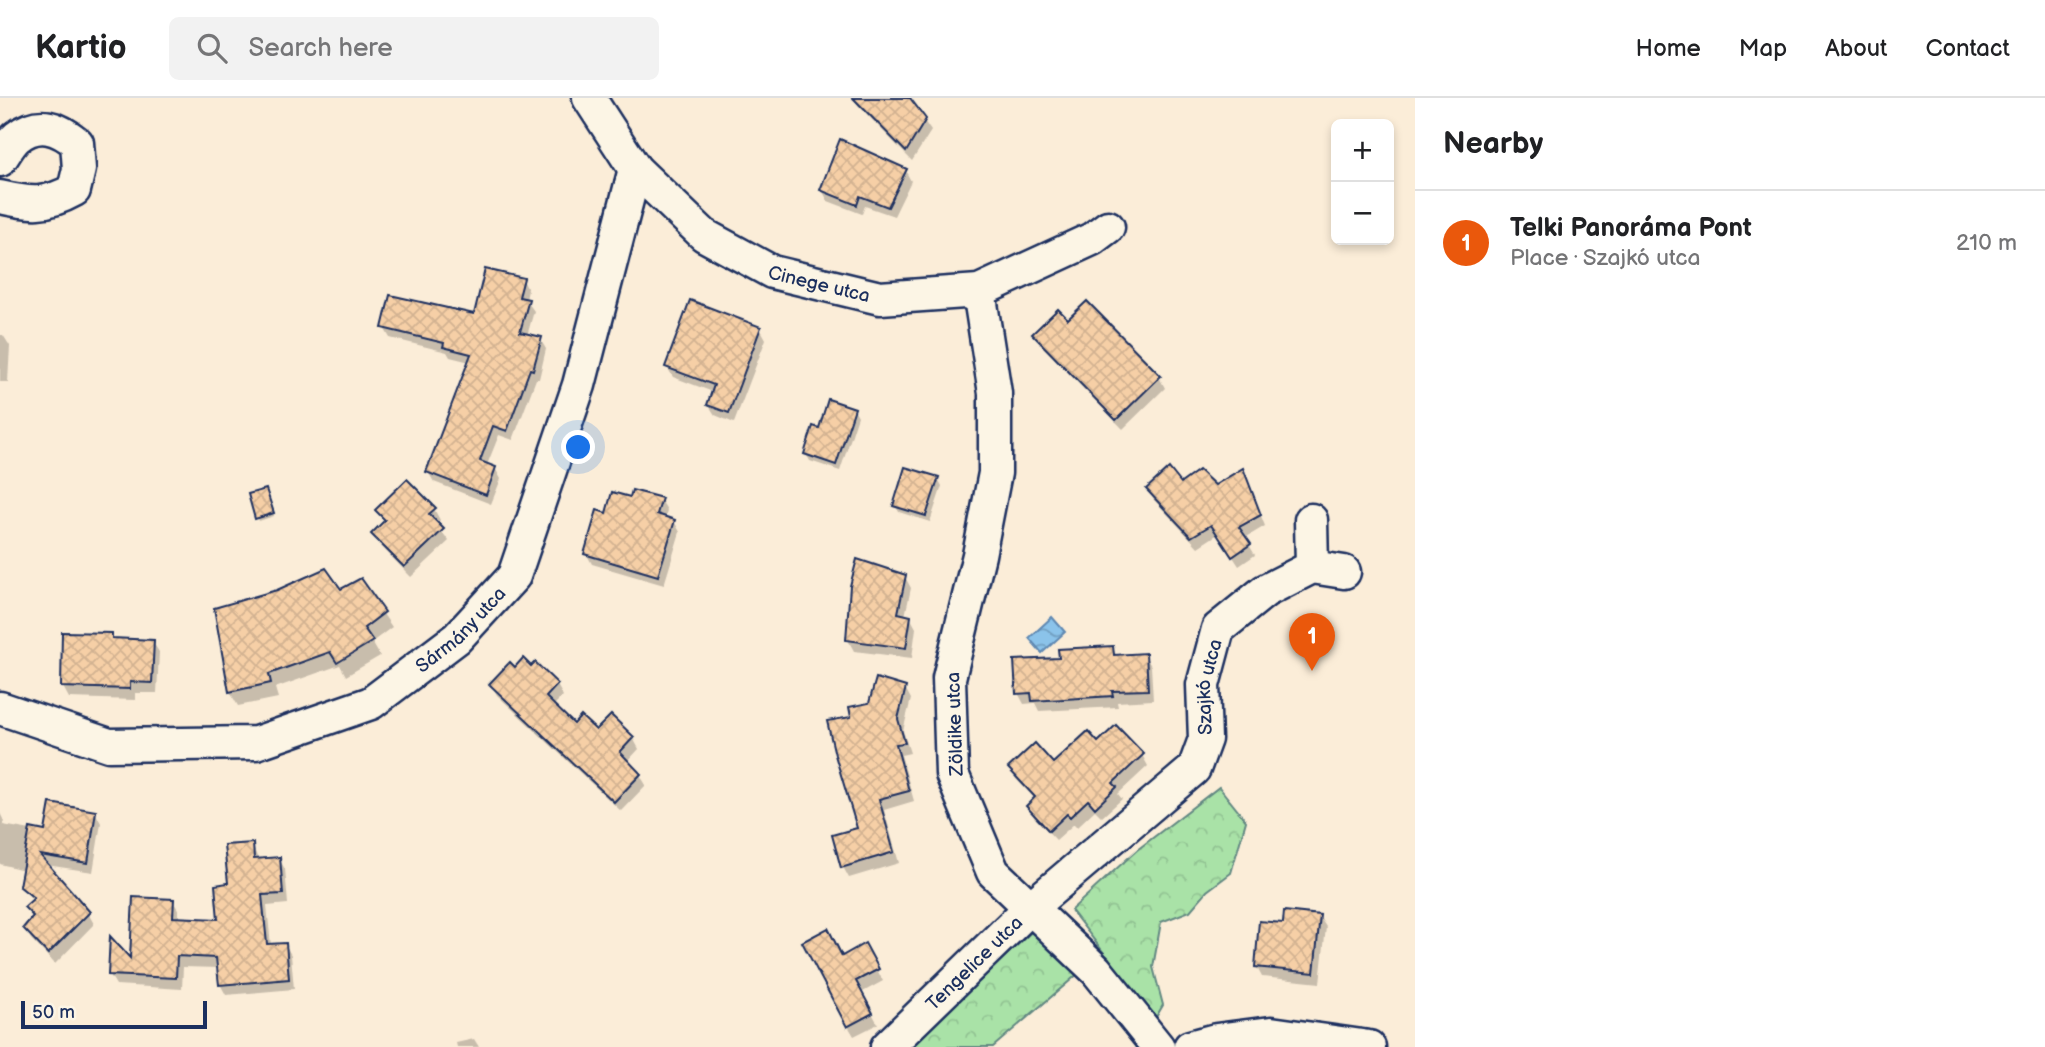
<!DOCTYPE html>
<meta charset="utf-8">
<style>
:root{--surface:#fff;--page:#f2f2f2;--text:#202124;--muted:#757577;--line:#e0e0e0;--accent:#ea580c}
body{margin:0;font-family:"Balsamiq Sans",sans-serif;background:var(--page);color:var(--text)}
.controls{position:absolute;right:21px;top:21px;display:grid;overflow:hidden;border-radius:10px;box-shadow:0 4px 10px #0003}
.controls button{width:63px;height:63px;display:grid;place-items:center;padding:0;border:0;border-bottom:2px solid var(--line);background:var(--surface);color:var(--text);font:35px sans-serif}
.scale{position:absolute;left:21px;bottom:18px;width:186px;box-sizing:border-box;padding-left:7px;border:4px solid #1b2f5e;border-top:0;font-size:19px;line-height:24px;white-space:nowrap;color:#1b2f5e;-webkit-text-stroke:5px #fcf5e5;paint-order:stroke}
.you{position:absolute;left:579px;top:350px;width:24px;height:24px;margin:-18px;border:5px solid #fff;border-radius:50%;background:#1a73e8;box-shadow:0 0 0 10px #1a73e833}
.badge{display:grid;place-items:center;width:46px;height:46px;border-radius:50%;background:var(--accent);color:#fff;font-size:23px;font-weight:700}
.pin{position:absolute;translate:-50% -58px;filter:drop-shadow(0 2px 4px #0008)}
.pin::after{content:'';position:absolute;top:37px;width:24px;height:21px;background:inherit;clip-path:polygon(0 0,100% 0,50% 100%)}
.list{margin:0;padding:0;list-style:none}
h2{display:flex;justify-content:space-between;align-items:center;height:91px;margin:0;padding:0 28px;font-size:30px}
h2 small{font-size:23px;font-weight:400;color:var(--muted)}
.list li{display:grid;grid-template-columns:46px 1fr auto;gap:21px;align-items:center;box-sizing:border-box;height:105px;padding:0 28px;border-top:2px solid var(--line)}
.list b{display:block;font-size:26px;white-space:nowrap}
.list p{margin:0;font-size:23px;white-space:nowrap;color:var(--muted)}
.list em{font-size:23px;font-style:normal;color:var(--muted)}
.icon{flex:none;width:38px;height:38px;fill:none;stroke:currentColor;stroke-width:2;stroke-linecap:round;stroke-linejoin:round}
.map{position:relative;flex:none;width:1415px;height:949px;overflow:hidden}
header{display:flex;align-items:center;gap:42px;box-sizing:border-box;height:98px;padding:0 35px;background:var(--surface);border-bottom:2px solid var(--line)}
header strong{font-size:33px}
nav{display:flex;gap:38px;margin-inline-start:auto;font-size:24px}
.search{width:490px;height:63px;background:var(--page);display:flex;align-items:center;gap:18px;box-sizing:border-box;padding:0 24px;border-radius:10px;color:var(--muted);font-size:26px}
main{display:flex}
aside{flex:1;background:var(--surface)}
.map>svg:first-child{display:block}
.forest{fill:url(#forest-crowns);stroke:#628882;stroke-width:2}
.water{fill:url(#water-waves);stroke:#5e88b2;stroke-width:2}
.shadow{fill:#0003}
.building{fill:url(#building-cross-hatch);stroke:#1b2f5e;stroke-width:2}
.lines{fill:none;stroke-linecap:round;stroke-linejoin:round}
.minor-casing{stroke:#1b2f5e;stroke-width:37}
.minor{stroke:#fcf5e5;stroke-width:32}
.labels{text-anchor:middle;stroke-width:6;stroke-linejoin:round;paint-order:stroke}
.street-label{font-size:19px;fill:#1b2f5e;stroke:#fcf5e5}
</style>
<header>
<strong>Kartio</strong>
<div class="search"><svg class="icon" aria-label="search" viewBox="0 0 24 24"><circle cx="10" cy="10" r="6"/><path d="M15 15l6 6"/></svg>Search here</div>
<nav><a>Home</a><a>Map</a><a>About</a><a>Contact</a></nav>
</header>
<main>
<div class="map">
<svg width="1415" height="949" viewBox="0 0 1415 949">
<defs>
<pattern id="forest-crowns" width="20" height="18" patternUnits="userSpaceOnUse" patternTransform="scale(1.75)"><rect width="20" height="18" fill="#a9e2a7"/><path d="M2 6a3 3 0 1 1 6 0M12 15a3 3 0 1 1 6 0" fill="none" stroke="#91c292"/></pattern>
<pattern id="water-waves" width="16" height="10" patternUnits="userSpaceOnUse" patternTransform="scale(1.75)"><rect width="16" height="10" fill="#8bc3ea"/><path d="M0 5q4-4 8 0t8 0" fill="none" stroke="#719fc1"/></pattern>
<pattern id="building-cross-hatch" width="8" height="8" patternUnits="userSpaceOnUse" patternTransform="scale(1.75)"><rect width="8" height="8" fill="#f6cfa6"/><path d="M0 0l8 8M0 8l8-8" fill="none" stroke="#d2b291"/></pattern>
</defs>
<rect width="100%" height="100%" fill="#fbedd8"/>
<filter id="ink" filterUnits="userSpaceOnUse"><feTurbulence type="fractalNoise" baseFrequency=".0143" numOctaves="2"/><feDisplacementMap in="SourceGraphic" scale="14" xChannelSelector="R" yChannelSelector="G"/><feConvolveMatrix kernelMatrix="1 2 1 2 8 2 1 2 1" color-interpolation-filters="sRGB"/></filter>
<g filter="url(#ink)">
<g class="forest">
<polygon points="1219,689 1246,723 1231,775 1207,793 1190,813 1161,824 1153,869 1163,907 1155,921 1071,812 1137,752"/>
<polygon points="1041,825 1080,874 993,949 908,949"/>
</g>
<polygon class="water" points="1052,519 1065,534 1042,555 1029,540"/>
<g class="shadow">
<polygon points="853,0 908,0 931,33 912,63 858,7"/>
<polygon points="905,72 911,83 894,118 865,108 862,116 828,103 822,92"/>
<polygon points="523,182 528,192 526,202 534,213 527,238 540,241 546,251 539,281 536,281 513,342 499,337 487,367 495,370 501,381 491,406 434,384 428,374 470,264 450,259 447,254 390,240 384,230 475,218"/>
<polygon points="1068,224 1159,279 1165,290 1123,331 1041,247 1035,236"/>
<polygon points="760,230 766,241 734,325 715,317 708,306 713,294 673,279 667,269"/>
<polygon points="0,237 3,237 10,248 8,284 0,284"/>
<polygon points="854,311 858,318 840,373 810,363 806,356 820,332"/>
<polygon points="1243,373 1265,428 1245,440 1255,457 1239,468 1218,436 1198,449 1154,402 1148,392 1181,388 1214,389"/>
<polygon points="938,381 942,388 930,424 899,414 895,407"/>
<polygon points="267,395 274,418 259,423 250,397"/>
<polygon points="661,402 667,412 665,421 674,423 680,434 664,487 592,466 586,455 607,417"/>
<polygon points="434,411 440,422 436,426 449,443 411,479 380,447 374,436 386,425 377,412"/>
<polygon points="905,479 911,490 905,518 910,519 916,530 912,560 854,553 848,542"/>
<polygon points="360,482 392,529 372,544 380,558 346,578 340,567 275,590 278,600 238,608 230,594 216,512 341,494"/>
<polygon points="111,537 114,542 152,543 159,554 157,595 135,595 135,602 69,600 63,589"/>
<polygon points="1112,550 1117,558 1145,557 1151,568 1153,602 1117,604 1118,609 1039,613 1035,605 1024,606 1018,595 1060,561"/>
<polygon points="515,571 557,587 563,598 553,608 574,628 596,635 611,620 633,640 639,651 627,664 640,677 646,687 621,713 497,597 491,586"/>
<polygon points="905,590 911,601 903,633 910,655 901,657 914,703 884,712 899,765 849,780 843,769 859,731 853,621 871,607"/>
<polygon points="1098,647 1142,657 1148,668 1118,696 1122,701 1102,719 1095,712 1077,729 1074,726 1056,742 1034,719 1028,708 1035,701 1016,681 1010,670 1053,668"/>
<polygon points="95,714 101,725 93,774 46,767 88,815 94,826 55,866 31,841 25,830 33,821 26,810 33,803 21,787 24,772 0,766 0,715 4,723 3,727 47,735"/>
<polygon points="252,747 259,763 279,761 285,771 288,806 267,808 271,848 285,846 291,857 294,891 226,897 220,886 219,870 183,869 182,891 116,887 110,877 131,864 173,803 179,813 179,821 219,823 229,787"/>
<polygon points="1319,818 1326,829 1320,885 1262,879 1256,868 1285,827"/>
<polygon points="864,848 883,883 861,895 878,926 854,938 848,928 841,860"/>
<polygon points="474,941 479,949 457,949 456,945"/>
</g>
<g class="building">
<polygon points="853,0 910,0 926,21 906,54"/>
<polygon points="840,41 907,71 888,109 860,98 857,107 820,92"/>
<polygon points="485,171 524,180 519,199 529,201 520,234 542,239 533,272 530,271 507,333 493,328 480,363 496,369 486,397 426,374 471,256 443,249 444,245 382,230 390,197 474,216"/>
<polygon points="690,202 761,229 729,315 707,307 714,287 665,269"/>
<polygon points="1087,203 1161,278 1116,322 1032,236 1058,211 1068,221"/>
<polygon points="828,301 855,310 836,367 804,356 813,328 819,330"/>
<polygon points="905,369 939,379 926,418 893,408"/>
<polygon points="1169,370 1181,385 1199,372 1215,387 1243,370 1261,417 1239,429 1251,446 1232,459 1211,427 1191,439 1146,391"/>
<polygon points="407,381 436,410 429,416 444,431 404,469 371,436 385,422 375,412"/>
<polygon points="266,391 274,415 255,421 248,396"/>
<polygon points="632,392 662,400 657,416 675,422 658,478 584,456 597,412 606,415 612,394 630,399"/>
<polygon points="857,461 906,477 898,515 911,518 906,550 846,542 850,488"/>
<polygon points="326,470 341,491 361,480 385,514 364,530 373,543 337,565 330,554 269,576 271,585 229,594 214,510 277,492"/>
<polygon points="62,534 112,535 112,540 154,542 152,585 130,584 130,591 61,589"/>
<polygon points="1113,548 1114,557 1146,555 1148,592 1112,593 1113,598 1032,603 1031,595 1016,596 1014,562 1059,560 1058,551"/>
<polygon points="523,560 531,568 535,564 558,586 546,599 574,626 581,618 596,632 611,617 634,639 620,654 641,676 614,704 489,586 510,564 515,569"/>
<polygon points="876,580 906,589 898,621 905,645 896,646 909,693 879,701 894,754 841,770 832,737 857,730 835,657 827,623 851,619 849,609 869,605"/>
<polygon points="1116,627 1144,656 1113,685 1117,689 1095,710 1088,702 1070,719 1067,716 1049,733 1026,708 1035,699 1008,670 1035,645 1053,665 1088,633 1098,644"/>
<polygon points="50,705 96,713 88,765 40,757 90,814 48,856 23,830 33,818 24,809 34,800 19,788 30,730 45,733"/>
<polygon points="253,745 254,761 280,759 283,796 262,797 267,846 286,845 289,881 219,887 216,860 177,858 176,880 108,877 110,838 130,860 133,799 174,801 173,819 218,821 215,787 228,785 224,747"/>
<polygon points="1284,813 1320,817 1314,875 1255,869 1259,823 1283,825"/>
<polygon points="828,830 842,858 865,845 879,871 856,883 873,915 847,929 802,844"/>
</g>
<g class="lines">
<defs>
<g id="minor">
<path id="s1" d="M589,0L635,71L704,137L772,174L880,200L979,193L1092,141L1108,129"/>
<path d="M0,62C5,55 10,45 17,39C38,22 58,29 77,45L79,71L74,92C45,108 31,106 0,99"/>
<polyline points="979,193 995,295 995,375 979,457 949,580 952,676 993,774 1096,872 1158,949"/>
<polyline points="1311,422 1312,469"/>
<path id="s2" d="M0,610L109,647L256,645L371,605L457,540L514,478L579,287L635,71"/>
<path id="s3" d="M887,949L1031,809L1194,671L1205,641L1203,587L1218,531L1265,493L1312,469L1344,474"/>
<polyline points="1190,949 1216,942 1271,935 1369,949"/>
</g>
</defs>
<use href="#minor" class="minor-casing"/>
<use href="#minor" class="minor"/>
</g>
</g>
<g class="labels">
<g class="street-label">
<text dy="7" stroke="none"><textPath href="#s1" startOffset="306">Cinege utca</textPath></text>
<text dy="7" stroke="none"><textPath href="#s2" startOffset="500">Sármány utca</textPath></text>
<text dy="7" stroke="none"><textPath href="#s3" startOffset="499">Szajkó utca</textPath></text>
<text transform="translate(954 626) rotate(-92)" y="7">Zöldike utca</text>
<text dy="7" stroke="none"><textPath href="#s3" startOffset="121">Tengelice utca</textPath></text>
</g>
</g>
</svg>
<div class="controls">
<button>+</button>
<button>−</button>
</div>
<div class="scale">50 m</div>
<div class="you"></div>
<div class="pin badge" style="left:1312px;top:573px">1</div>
</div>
<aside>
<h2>Nearby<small></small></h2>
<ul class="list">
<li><span class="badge">1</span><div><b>Telki Panoráma Pont</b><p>Place · Szajkó utca</p></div><em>210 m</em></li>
</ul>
</aside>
</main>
